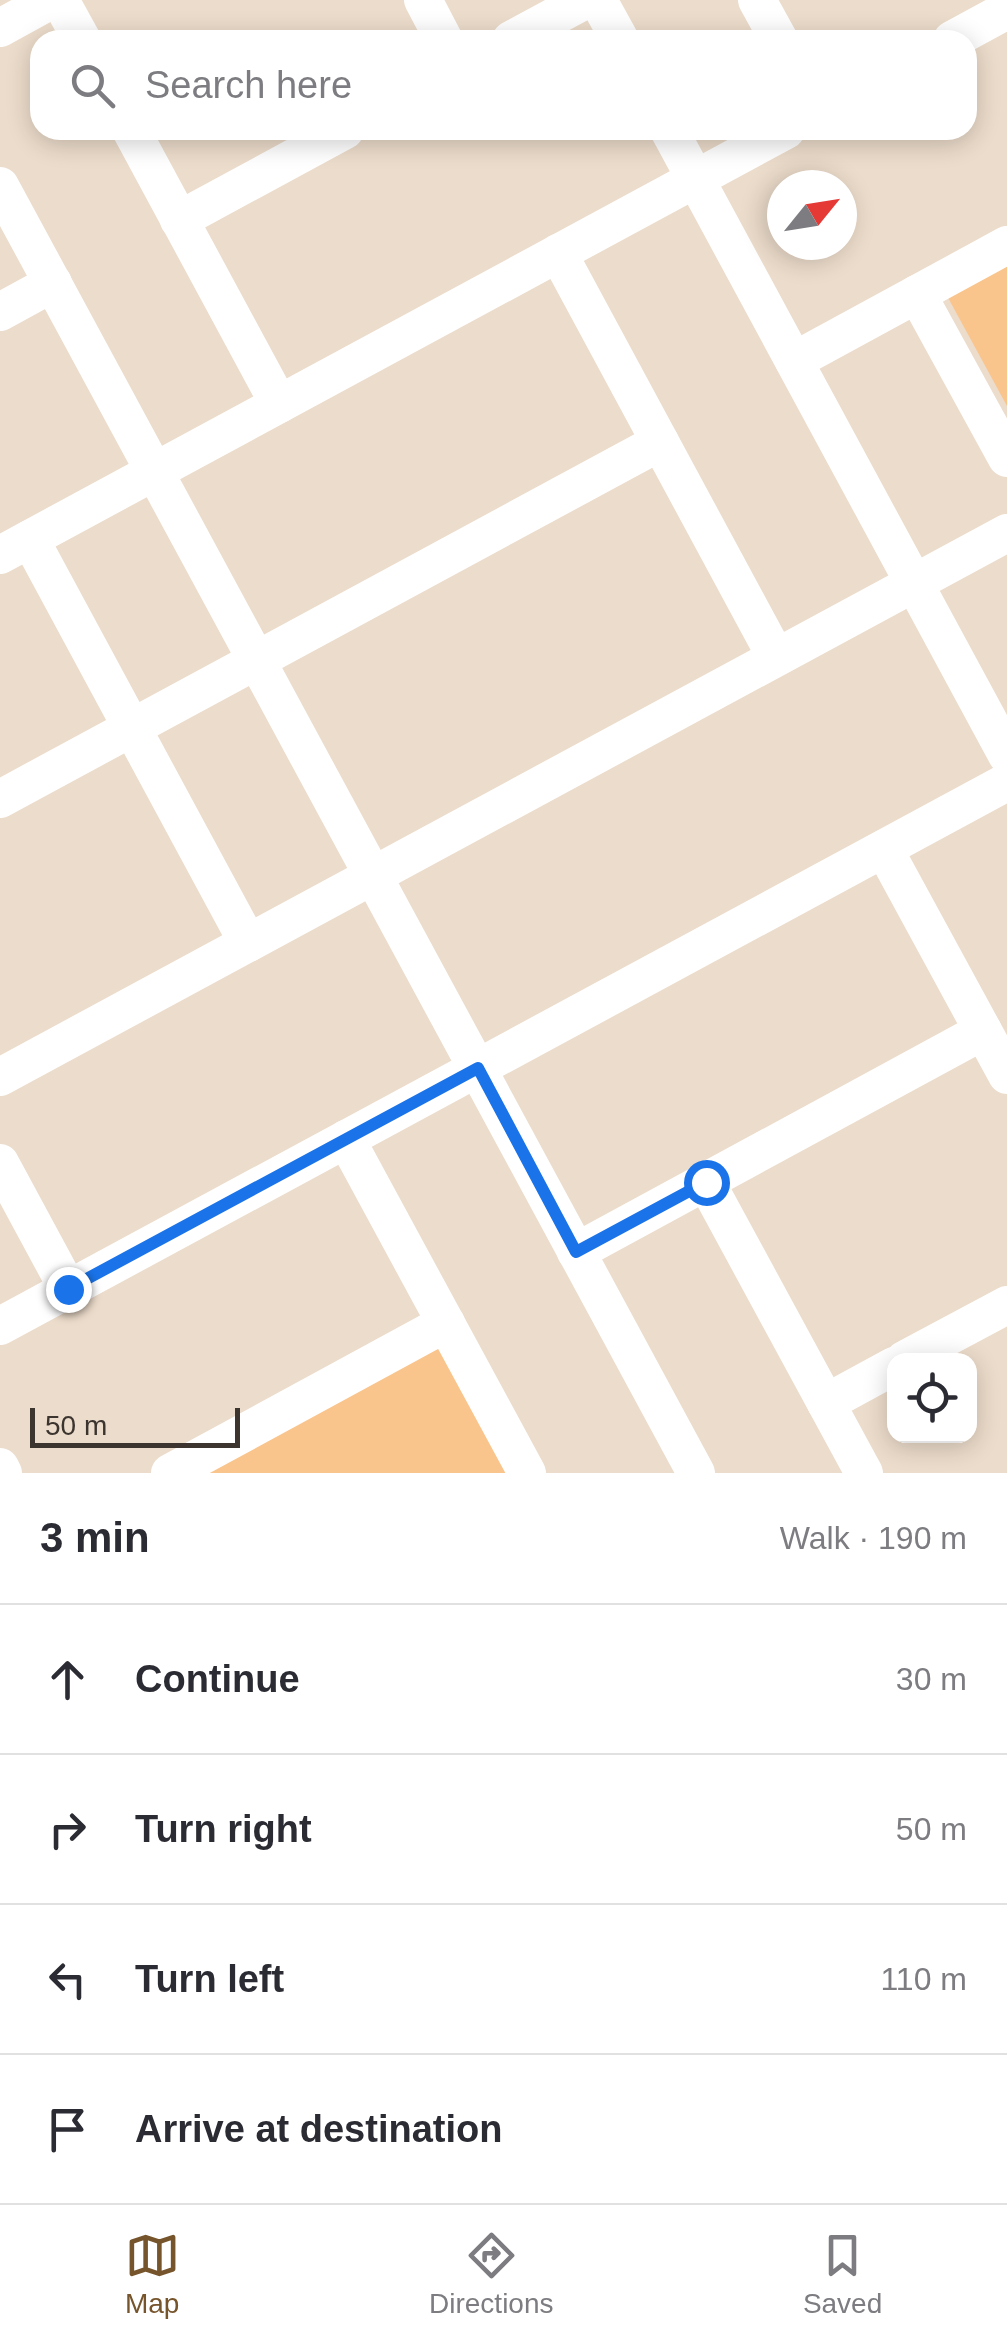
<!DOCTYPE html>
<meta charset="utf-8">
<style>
:root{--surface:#fff;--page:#f2f2f3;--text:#2b2b33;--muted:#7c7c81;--line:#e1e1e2;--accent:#76542c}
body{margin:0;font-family:Arial,sans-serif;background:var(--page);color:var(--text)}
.controls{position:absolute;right:30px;bottom:30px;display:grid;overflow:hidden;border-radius:20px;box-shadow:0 5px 25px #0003}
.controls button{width:90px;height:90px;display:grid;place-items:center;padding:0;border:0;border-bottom:2px solid var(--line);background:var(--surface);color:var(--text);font:50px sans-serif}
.compass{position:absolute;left:767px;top:170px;width:90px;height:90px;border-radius:50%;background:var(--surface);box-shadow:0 5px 25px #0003;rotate:60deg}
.scale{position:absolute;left:30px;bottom:25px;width:210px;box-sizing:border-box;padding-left:10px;border:5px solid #3c352f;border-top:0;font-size:28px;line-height:35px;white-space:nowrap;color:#3c352f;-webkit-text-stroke:8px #ecdccb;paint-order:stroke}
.stop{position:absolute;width:30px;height:30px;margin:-22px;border:8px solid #1a73e8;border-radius:50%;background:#fff}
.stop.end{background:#1a73e8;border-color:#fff;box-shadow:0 2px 10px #0008}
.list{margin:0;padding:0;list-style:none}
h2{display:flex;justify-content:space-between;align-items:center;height:130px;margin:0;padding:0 40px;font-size:42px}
h2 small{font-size:32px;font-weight:400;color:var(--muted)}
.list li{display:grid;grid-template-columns:65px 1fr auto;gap:30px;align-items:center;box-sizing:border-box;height:150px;padding:0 40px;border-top:2px solid var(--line)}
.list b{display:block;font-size:38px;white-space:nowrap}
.list em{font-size:32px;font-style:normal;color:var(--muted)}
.icon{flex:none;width:55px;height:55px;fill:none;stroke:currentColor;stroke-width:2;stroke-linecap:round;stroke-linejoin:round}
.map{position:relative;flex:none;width:1007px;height:1473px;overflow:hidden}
.search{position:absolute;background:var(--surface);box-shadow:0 5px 25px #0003;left:30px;right:30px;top:30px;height:110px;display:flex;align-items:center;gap:25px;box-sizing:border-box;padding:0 35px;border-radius:30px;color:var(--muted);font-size:38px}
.sheet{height:730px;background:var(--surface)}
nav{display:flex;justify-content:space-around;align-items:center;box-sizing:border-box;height:140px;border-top:2px solid var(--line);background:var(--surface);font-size:28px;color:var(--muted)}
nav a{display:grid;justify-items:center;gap:5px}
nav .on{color:var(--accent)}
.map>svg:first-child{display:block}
.green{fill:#f9c58d}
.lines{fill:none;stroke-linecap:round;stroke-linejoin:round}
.minor{stroke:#fff;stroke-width:38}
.route{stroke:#1a73e8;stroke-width:12}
</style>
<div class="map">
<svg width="1007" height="1473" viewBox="0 0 1007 1473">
<rect width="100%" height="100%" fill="#ecdccb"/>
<g class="green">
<polygon points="1007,261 1007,406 946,294"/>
<polygon points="445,1335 519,1473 190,1473"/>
</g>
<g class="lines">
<g class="minor">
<polyline points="60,0 82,40"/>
<polyline points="423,0 444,40"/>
<polyline points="598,0 620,40"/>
<polyline points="757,0 779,40"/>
<polyline points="0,28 51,0"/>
<polyline points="511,40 585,0"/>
<polyline points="952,40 1007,10"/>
<polyline points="131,130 279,404"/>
<polyline points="669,130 1007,755"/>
<polyline points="0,186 696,1473"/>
<polyline points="179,220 345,130"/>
<polyline points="558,253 776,657"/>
<polyline points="917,294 1007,458"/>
<polyline points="0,312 53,283"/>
<polyline points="794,361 1007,245"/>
<polyline points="30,539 248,943"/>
<polyline points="0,555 786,130"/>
<polyline points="0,799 660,442"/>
<polyline points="884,849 1007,1075"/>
<polyline points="0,1077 1007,533"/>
<polyline points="346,1139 527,1473"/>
<polyline points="0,1163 68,1289"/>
<polyline points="706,1182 864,1473"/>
<polyline points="576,1252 983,1031"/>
<polyline points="0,1326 1007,782"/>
<polyline points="904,1360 1007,1305"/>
<polyline points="826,1403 894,1366"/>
<polyline points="0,1467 3,1473"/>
<polyline points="170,1473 446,1323"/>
</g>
</g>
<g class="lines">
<polyline class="route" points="68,1289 478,1068 576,1252 706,1182"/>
</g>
</svg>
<div class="controls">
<button><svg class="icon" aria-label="locate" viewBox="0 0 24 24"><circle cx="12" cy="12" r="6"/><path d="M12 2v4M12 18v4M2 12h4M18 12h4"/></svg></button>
</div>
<svg class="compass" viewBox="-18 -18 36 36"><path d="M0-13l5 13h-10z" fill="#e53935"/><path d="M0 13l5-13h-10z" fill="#7c7c81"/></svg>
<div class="scale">50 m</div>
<div class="stop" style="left:706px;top:1182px"></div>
<div class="stop end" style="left:68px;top:1289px"></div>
<div class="search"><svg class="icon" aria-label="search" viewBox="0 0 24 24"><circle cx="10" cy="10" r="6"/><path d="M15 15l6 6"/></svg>Search here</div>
</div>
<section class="sheet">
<h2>3 min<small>Walk · 190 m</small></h2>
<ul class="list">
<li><svg class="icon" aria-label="ahead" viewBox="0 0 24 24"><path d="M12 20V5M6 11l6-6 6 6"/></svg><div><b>Continue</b></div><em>30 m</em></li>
<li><svg class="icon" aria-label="right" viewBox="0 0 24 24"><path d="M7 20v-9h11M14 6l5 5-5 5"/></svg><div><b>Turn right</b></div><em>50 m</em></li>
<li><svg class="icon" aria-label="left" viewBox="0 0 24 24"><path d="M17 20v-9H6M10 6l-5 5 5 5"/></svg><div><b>Turn left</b></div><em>110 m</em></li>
<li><svg class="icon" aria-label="arrive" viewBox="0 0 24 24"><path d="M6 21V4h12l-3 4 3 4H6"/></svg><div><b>Arrive at destination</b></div></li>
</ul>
</section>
<nav>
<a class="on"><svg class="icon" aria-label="map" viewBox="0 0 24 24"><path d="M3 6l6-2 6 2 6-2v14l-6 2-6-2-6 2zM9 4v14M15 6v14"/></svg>Map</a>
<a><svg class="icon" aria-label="directions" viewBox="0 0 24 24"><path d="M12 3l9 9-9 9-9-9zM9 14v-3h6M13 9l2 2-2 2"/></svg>Directions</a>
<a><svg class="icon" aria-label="saved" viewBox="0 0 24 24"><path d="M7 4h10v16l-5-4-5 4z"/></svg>Saved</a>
</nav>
